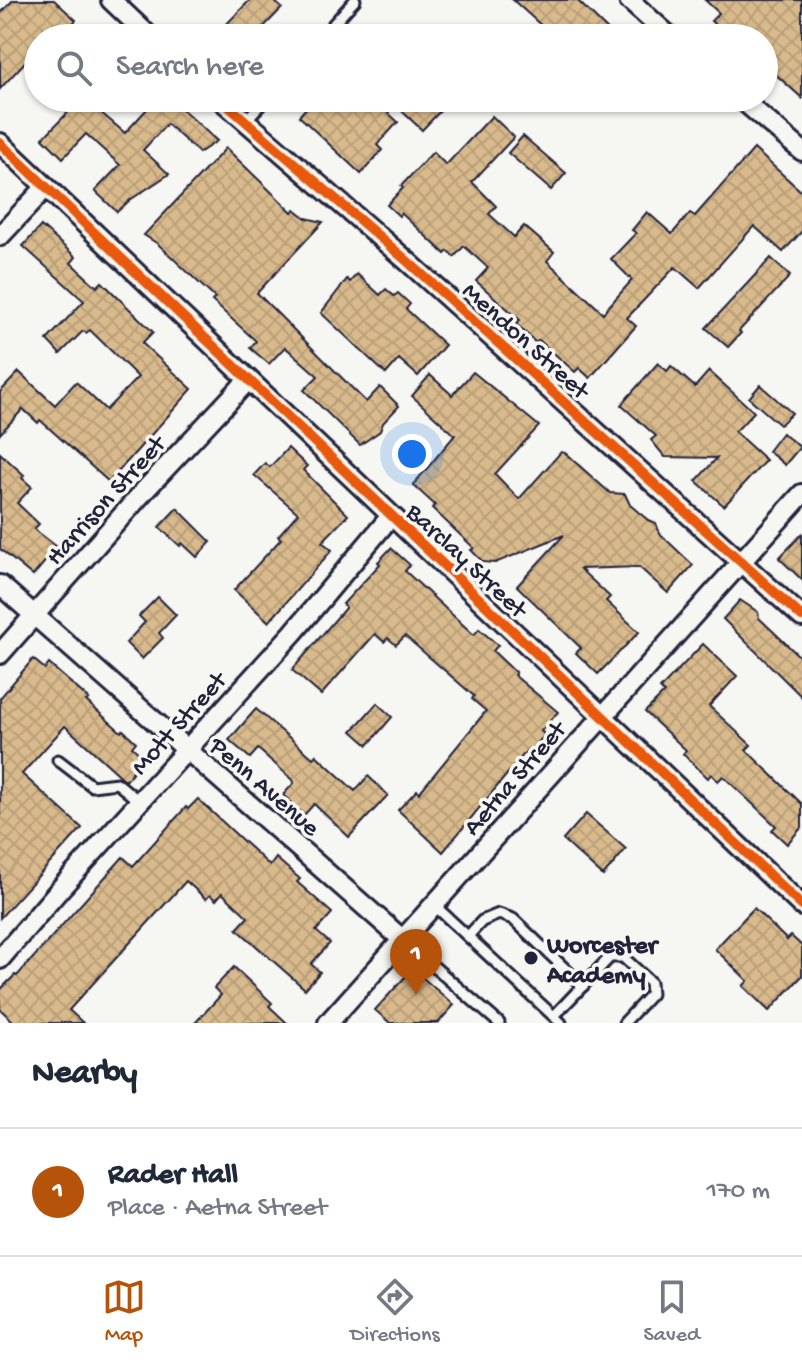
<!DOCTYPE html>
<meta charset="utf-8">
<style>
:root{--surface:#fff;--page:#f6f6f7;--text:#1f2937;--muted:#747a83;--line:#e0e1e3;--accent:#b45309}
body{margin:0;font-family:"Gochi Hand",sans-serif;background:var(--page);color:var(--text)}
.you{position:absolute;left:412px;top:454px;width:28px;height:28px;margin:-20px;border:6px solid #fff;border-radius:50%;background:#1a73e8;box-shadow:0 0 0 12px #1a73e833}
.badge{display:grid;place-items:center;width:52px;height:52px;border-radius:50%;background:var(--accent);color:#fff;font-size:26px;font-weight:700}
.pin{position:absolute;translate:-50% -66px;filter:drop-shadow(0 2px 4px #0008)}
.pin::after{content:'';position:absolute;top:42px;width:28px;height:24px;background:inherit;clip-path:polygon(0 0,100% 0,50% 100%)}
.list{margin:0;padding:0;list-style:none}
h2{display:flex;justify-content:space-between;align-items:center;height:104px;margin:0;padding:0 32px;font-size:34px}
h2 small{font-size:26px;font-weight:400;color:var(--muted)}
.list li{display:grid;grid-template-columns:52px 1fr auto;gap:24px;align-items:center;box-sizing:border-box;height:128px;padding:0 32px;border-top:2px solid var(--line)}
.list b{display:block;font-size:30px;white-space:nowrap}
.list p{margin:0;font-size:26px;white-space:nowrap;color:var(--muted)}
.list em{font-size:26px;font-style:normal;color:var(--muted)}
.icon{flex:none;width:44px;height:44px;fill:none;stroke:currentColor;stroke-width:2;stroke-linecap:round;stroke-linejoin:round}
.map{position:relative;flex:none;width:802px;height:1023px;overflow:hidden}
.search{position:absolute;background:var(--surface);box-shadow:0 2px 6px #0004;left:24px;right:24px;top:24px;height:88px;display:flex;align-items:center;gap:20px;box-sizing:border-box;padding:0 28px;border-radius:44px;color:var(--muted);font-size:30px}
.sheet{height:232px;background:var(--surface)}
nav{display:flex;justify-content:space-around;align-items:center;box-sizing:border-box;height:112px;border-top:2px solid var(--line);background:var(--surface);font-size:22px;color:var(--muted)}
nav a{display:grid;justify-items:center;gap:4px}
nav .on{color:var(--accent)}
.map>svg:first-child{display:block}
.building{fill:url(#building-cross-hatch);stroke:#22223b;stroke-width:2}
.lines{fill:none;stroke-linecap:round;stroke-linejoin:round}
.lane-casing{stroke:#22223b;stroke-width:15}
.street-casing{stroke:#22223b;stroke-width:24}
.lane{stroke:#f6f6f2;stroke-width:9}
.street{stroke:#f6f6f2;stroke-width:18}
.cycleway-casing{stroke:#f6f6f2;stroke-width:15}
.cycleway{stroke:#e8590c;stroke-width:10}
.poi-dot{fill:#22223b;stroke:#f6f6f2;stroke-width:3}
.labels{text-anchor:middle;stroke-width:7;stroke-linejoin:round;paint-order:stroke}
.street-label{font-size:26px;fill:#22223b;stroke:#f6f6f2}
.poi-label{font-size:26px;font-weight:bold;fill:#22223b;stroke:#f6f6f2;text-anchor:start}
</style>
<div class="map">
<svg width="802" height="1023" viewBox="0 0 802 1023">
<defs>
<pattern id="building-cross-hatch" width="8" height="8" patternUnits="userSpaceOnUse" patternTransform="scale(2)"><rect width="8" height="8" fill="#d9ba8c"/><path d="M0 0l8 8M0 8l8-8" fill="none" stroke="#baa07a"/></pattern>
</defs>
<rect width="100%" height="100%" fill="#f6f6f2"/>
<filter id="ink" filterUnits="userSpaceOnUse"><feTurbulence type="fractalNoise" baseFrequency=".0125" numOctaves="2"/><feDisplacementMap in="SourceGraphic" scale="16" xChannelSelector="R" yChannelSelector="G"/><feConvolveMatrix kernelMatrix="1 2 1 2 8 2 1 2 1" color-interpolation-filters="sRGB"/></filter>
<g filter="url(#ink)">
<g class="building">
<polygon points="13,0 54,0 76,20 60,38 38,38 38,48 0,89 0,14"/>
<polygon points="250,0 273,0 282,8 253,38 213,38"/>
<polygon points="513,0 577,0 616,38 555,38"/>
<polygon points="705,0 802,0 802,98 764,64 764,38 729,38 711,21 719,13"/>
<polygon points="82,98 112,98 99,111 125,133 157,98 170,98 217,141 199,153 167,124 143,150 169,174 130,200 117,212 95,191 120,165 86,134 63,158 43,138"/>
<polygon points="315,98 372,98 398,122 377,145 382,150 361,174 299,116"/>
<polygon points="388,98 445,98 438,106 442,109 422,130"/>
<polygon points="492,116 514,137 472,182 496,206 489,214 514,237 524,226 554,252 547,261 603,313 632,280 611,259 636,233 632,230 647,212 672,234 690,213 695,216 754,149 802,192 802,231 783,252 754,226 699,288 675,267 627,318 636,326 590,378 579,368 575,372 539,340 536,343 516,324 520,320 476,281 488,268 464,246 454,257 448,251 445,254 401,213 399,216 387,205 403,188 401,186 433,152 446,165"/>
<polygon points="523,136 566,173 551,190 508,153"/>
<polygon points="226,148 292,212 295,209 306,218 323,222 257,293 366,402 380,387 399,406 383,423 380,431 360,445 304,390 318,376 285,347 269,364 250,348 256,341 212,301 215,298 158,244 144,235"/>
<polygon points="41,226 76,257 71,263 97,287 102,282 153,332 142,343 192,389 109,482 40,420 38,423 23,409 0,434 0,392 19,372 55,405 76,382 106,410 138,377 90,330 86,333 83,331 60,354 47,340 84,301 23,246"/>
<polygon points="771,258 790,276 739,331 741,333 728,347 706,328"/>
<polygon points="357,274 380,295 386,289 394,296 398,293 410,304 406,309 445,345 418,376 399,359 386,374 321,313 347,279 350,282"/>
<polygon points="658,363 667,371 671,366 695,387 709,371 754,412 735,432 766,460 724,506 696,481 717,458 665,457 651,440 656,436 621,405"/>
<polygon points="473,372 539,426 495,474 519,499 561,452 565,453 610,493 625,494 630,505 648,520 656,523 660,534 693,565 668,593 639,567 580,569 610,597 606,601 639,632 598,674 576,653 581,648 517,586 564,535 495,563 483,562 471,550 474,548 432,508 435,505 413,485 455,435 412,396 430,375 452,395"/>
<polygon points="760,385 792,413 780,425 749,398"/>
<polygon points="782,433 800,447 785,465 768,451"/>
<polygon points="288,448 307,466 303,470 348,515 322,542 332,550 269,622 234,590 281,539 278,536 298,513 254,475 265,463 270,467"/>
<polygon points="0,453 24,475 22,478 32,487 17,503 39,524 34,529 57,547 33,576 0,549"/>
<polygon points="177,508 211,542 197,557 182,543 180,546 159,527"/>
<polygon points="802,534 802,580 779,558"/>
<polygon points="391,548 410,565 405,571 474,635 479,629 498,645 493,651 516,673 514,675 558,712 541,731 545,735 530,751 528,749 443,852 398,810 417,790 419,793 486,711 472,699 474,696 405,636 396,645 388,638 384,642 375,634 321,695 292,670 346,607 343,604 380,564 378,562"/>
<polygon points="158,597 176,615 159,633 163,638 142,659 126,643 145,622 139,616"/>
<polygon points="740,600 758,612 759,618 802,659 802,697 723,619"/>
<polygon points="703,644 737,676 709,706 751,745 746,750 802,804 802,827 787,844 772,830 776,826 723,776 718,781 711,774 708,778 683,754 686,750 645,712 664,693 660,689"/>
<polygon points="33,659 45,669 49,664 89,699 86,701 121,732 123,730 136,742 132,747 143,757 126,781 65,726 22,774 82,828 0,918 0,698"/>
<polygon points="377,703 392,717 368,745 352,731"/>
<polygon points="256,709 313,758 316,755 355,791 368,776 388,795 349,837 314,804 304,815 283,795 294,783 293,780 258,749 250,758 229,740"/>
<polygon points="198,799 270,866 276,858 300,879 297,882 332,913 316,931 330,943 311,964 320,972 305,989 237,929 248,917 222,893 216,900 210,895 206,899 186,881 69,1010 83,1023 15,1023 0,1009 0,990 15,975 17,976 123,857 133,866 186,807 188,809"/>
<polygon points="586,814 626,849 603,876 563,840"/>
<polygon points="754,908 787,940 791,936 802,946 802,976 769,1011 743,986 748,981 715,949"/>
<polygon points="234,967 272,1003 269,1006 287,1023 195,1023 221,995 214,988"/>
<polygon points="406,976 415,984 422,977 454,1005 438,1023 390,1023 375,1010"/>
</g>
<g class="lines">
<defs>
<g id="lane">
<polyline points="321,38 355,0"/>
<polyline points="245,121 267,98"/>
<polyline points="58,760 92,786 117,783 140,802"/>
<polyline points="434,905 561,1023"/>
<polyline points="468,936 482,921 499,914 513,919 583,986"/>
<polyline points="403,940 499,1023"/>
<polyline points="554,1016 610,957 623,957 650,982 651,994 624,1023"/>
</g>
<g id="street">
<polyline points="111,0 151,38"/>
<polyline points="629,0 671,38"/>
<polyline points="219,98 406,260 802,617"/>
<polyline points="740,98 802,151"/>
<polyline points="0,143 802,906"/>
<polyline points="0,236 45,188"/>
<polyline points="0,585 403,940"/>
<polyline points="0,654 144,491 248,380"/>
<polyline points="0,959 60,889 293,633 391,516"/>
<polyline points="328,1023 802,494"/>
</g>
</defs>
<use href="#lane" class="lane-casing"/>
<use href="#street" class="street-casing"/>
<use href="#lane" class="lane"/>
<use href="#street" class="street"/>
<defs>
<g id="cycleway">
<polyline points="219,98 406,260 802,617"/>
<polyline points="0,143 802,906"/>
</g>
</defs>
<use href="#cycleway" class="cycleway-casing"/>
<use href="#cycleway" class="cycleway"/>
</g>
</g>
<circle class="poi-dot" cx="531" cy="958" r="8"/>
<g class="labels">
<g class="street-label">
<text transform="translate(527 339) rotate(42)" y="9">Mendon Street</text>
<text transform="translate(104 499) rotate(-48)" y="9">Harrison Street</text>
<text transform="translate(468 559) rotate(43)" y="9">Barclay Street</text>
<text transform="translate(177 722) rotate(-48)" y="9">Mott Street</text>
<text transform="translate(513 777) rotate(-49)" y="9">Aetna Street</text>
<text transform="translate(266 785) rotate(41)" y="9">Penn Avenue</text>
</g>
<g class="poi-label">
<text x="547" y="952">Worcester<tspan x="547" dy="30">Academy</tspan></text>
</g>
</g>
</svg>
<div class="you"></div>
<div class="pin badge" style="left:416px;top:995px">1</div>
<div class="search"><svg class="icon" aria-label="search" viewBox="0 0 24 24"><circle cx="10" cy="10" r="6"/><path d="M15 15l6 6"/></svg>Search here</div>
</div>
<section class="sheet">
<h2>Nearby<small></small></h2>
<ul class="list">
<li><span class="badge">1</span><div><b>Rader Hall</b><p>Place · Aetna Street</p></div><em>170 m</em></li>
</ul>
</section>
<nav>
<a class="on"><svg class="icon" aria-label="map" viewBox="0 0 24 24"><path d="M3 6l6-2 6 2 6-2v14l-6 2-6-2-6 2zM9 4v14M15 6v14"/></svg>Map</a>
<a><svg class="icon" aria-label="directions" viewBox="0 0 24 24"><path d="M12 3l9 9-9 9-9-9zM9 14v-3h6M13 9l2 2-2 2"/></svg>Directions</a>
<a><svg class="icon" aria-label="saved" viewBox="0 0 24 24"><path d="M7 4h10v16l-5-4-5 4z"/></svg>Saved</a>
</nav>
